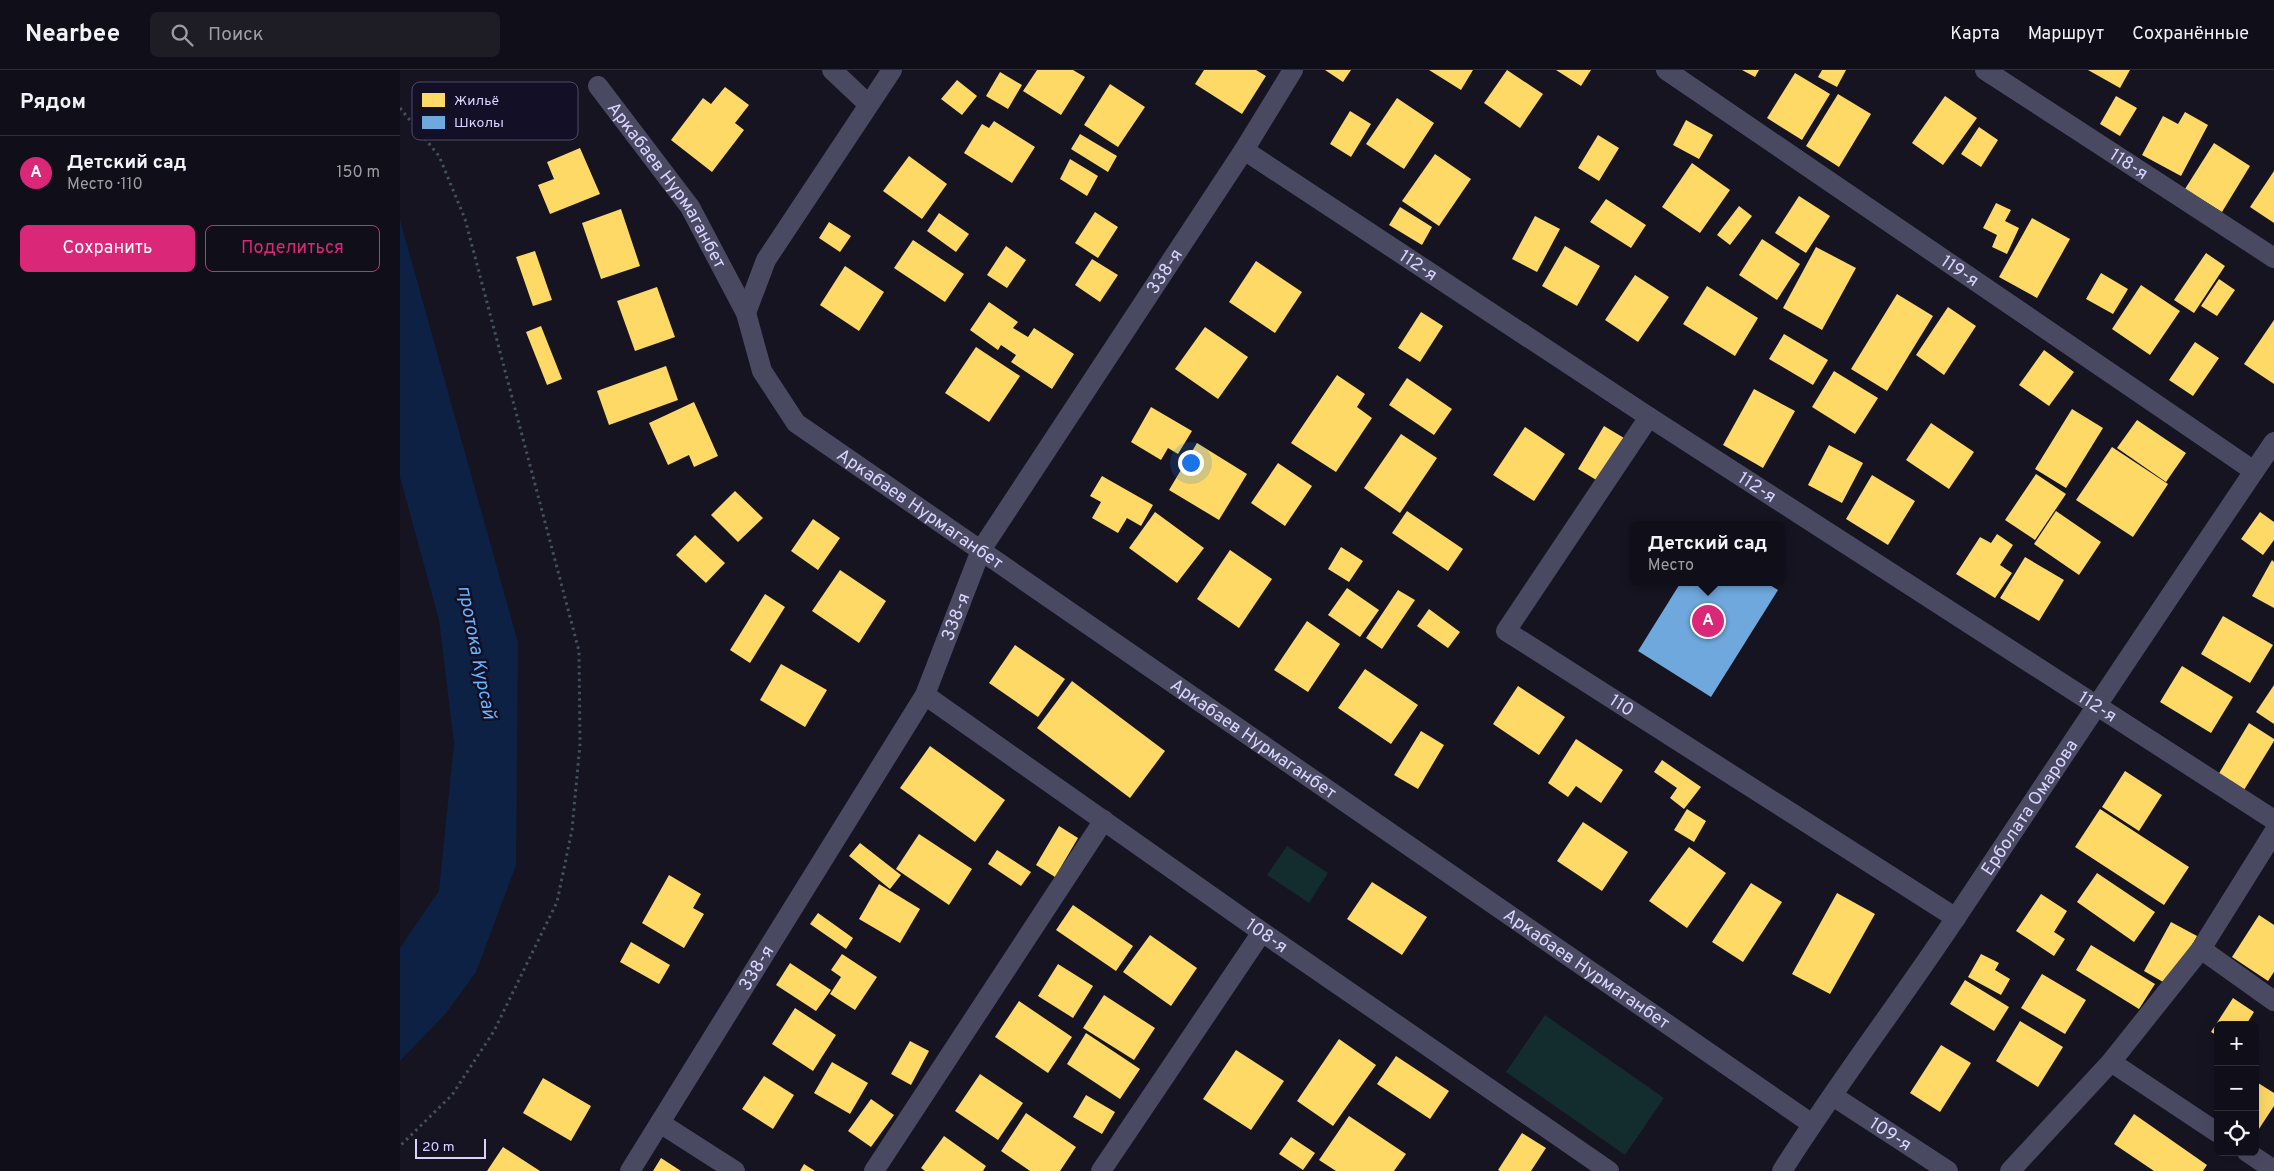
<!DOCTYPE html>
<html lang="ru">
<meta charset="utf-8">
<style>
:root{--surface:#100f19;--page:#1e1d26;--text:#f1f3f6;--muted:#9c9ca2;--line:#302f38;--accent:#db2777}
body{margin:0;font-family:Overpass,sans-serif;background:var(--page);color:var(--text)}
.controls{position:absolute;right:15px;bottom:15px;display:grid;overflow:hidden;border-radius:8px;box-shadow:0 5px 20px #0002}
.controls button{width:45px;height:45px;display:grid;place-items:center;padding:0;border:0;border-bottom:1px solid var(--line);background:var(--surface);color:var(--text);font:25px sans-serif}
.scale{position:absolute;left:15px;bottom:12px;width:71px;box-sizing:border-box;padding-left:5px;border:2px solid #d9d4ff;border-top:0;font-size:14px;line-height:18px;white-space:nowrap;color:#d9d4ff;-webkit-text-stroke:4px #130f26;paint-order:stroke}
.you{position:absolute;left:790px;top:392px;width:18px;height:18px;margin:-12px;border:4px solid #fff;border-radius:50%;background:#1a73e8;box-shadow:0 0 0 8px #1a73e833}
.badge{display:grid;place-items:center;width:32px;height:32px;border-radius:50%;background:var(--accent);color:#fff;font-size:16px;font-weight:700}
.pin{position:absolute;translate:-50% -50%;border:2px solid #fff;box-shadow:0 1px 5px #0006}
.popup{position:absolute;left:1230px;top:451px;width:155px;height:65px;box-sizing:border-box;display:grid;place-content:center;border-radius:8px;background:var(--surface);filter:drop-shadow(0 1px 4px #0005);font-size:16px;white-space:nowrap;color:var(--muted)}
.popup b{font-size:19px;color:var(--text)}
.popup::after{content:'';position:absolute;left:50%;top:100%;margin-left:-10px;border:10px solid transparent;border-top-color:var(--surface)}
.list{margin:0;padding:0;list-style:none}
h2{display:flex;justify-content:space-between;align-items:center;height:65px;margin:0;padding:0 20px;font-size:21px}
h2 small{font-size:16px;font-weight:400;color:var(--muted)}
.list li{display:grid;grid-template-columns:32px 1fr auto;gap:15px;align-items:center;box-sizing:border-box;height:75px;padding:0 20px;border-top:1px solid var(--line)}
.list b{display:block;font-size:19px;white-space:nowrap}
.list p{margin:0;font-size:16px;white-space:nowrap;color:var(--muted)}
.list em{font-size:16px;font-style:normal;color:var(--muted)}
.actions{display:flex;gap:10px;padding:15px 20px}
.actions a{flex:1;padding:11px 0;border:1px solid var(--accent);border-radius:8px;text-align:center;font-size:18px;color:var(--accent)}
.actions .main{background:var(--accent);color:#fff}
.icon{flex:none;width:28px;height:28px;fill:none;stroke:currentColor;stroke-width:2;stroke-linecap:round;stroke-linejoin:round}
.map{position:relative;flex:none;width:1874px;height:1101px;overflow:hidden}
header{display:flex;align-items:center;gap:30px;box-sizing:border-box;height:70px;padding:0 25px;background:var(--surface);border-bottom:1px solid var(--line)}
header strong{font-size:24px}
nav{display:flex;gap:28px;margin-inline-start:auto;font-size:18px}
.search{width:350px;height:45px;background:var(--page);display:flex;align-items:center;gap:12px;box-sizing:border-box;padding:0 18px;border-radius:8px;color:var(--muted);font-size:19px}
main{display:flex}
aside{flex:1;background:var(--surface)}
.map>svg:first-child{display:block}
.green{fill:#132c2d}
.water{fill:#0d2144}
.homes{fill:#ffd966}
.schools{fill:#6fa8dc}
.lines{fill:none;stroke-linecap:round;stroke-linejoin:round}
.path{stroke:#44505f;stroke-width:3;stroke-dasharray:2.5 4;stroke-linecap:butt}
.street{stroke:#4a4962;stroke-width:20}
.labels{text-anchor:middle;stroke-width:5;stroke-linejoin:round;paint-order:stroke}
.street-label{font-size:18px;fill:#d9d4ff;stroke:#130f26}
.water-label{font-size:19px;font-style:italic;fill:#62b6ff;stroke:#130f26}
.key{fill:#130f26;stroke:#4e4a67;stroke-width:1}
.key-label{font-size:14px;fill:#d9d4ff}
</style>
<header>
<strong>Nearbee</strong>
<div class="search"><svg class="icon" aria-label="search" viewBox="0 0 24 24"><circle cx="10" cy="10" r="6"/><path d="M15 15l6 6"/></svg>Поиск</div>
<nav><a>Карта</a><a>Маршрут</a><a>Сохранённые</a></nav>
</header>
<main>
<aside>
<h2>Рядом<small></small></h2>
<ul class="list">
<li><span class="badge">A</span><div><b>Детский сад</b><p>Место · 110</p></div><em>150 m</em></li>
</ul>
<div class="actions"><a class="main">Сохранить</a><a>Поделиться</a></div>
</aside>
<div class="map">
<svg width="1874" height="1101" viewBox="0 0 1874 1101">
<rect width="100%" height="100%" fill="#161421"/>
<g class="green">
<polygon points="887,776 928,803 909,833 867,805"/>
<polygon points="1145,945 1264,1028 1225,1085 1106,1002"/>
</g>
<polygon class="water" points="0,150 118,573 116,795 76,902 46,943 0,991 0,878 39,821 54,673 39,550 0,407"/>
<g class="homes">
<polygon points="637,0 673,0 685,7 661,45 623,21"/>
<polygon points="804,0 856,0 866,6 842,44 795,14"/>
<polygon points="925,0 951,0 943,12"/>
<polygon points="1029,0 1073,0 1061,20"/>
<polygon points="1107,0 1143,24 1120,58 1084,33"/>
<polygon points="1156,0 1191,0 1181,16"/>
<polygon points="1342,0 1359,0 1355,7"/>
<polygon points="1422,0 1446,0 1437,17 1418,7"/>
<polygon points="1688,0 1730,0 1720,18"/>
<polygon points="600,2 622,15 608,39 586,26"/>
<polygon points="1395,3 1430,24 1402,70 1367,48"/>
<polygon points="557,10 577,26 562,45 541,29"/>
<polygon points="710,14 745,37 718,77 684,55"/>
<polygon points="325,17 349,35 335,53 344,60 312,102 271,70 303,28 311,34"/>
<polygon points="1438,24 1471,44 1439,97 1406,76"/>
<polygon points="1545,26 1577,48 1543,95 1512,73"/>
<polygon points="1716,26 1737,38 1720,66 1700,54"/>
<polygon points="997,28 1034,53 1004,99 966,74"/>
<polygon points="950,41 971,54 951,87 930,74"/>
<polygon points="1785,42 1808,55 1781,106 1742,85 1763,46 1778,54"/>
<polygon points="1286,50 1313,65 1299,89 1273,75"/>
<polygon points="594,51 635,77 612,113 564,83 582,54 589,58"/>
<polygon points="1579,57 1598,70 1581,97 1561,84"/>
<polygon points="680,64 717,86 708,102 671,79"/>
<polygon points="1198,65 1219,78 1199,111 1178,98"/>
<polygon points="1814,73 1850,96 1822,142 1785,119"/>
<polygon points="180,78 200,124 150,144 138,115 154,109 147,92"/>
<polygon points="1035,84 1071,109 1039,156 1002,131"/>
<polygon points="509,86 547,114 522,149 483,121"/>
<polygon points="670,89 698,106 687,126 660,109"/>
<polygon points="1292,93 1330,120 1300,163 1262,137"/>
<polygon points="1874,101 1874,153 1850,137"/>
<polygon points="1399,126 1430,146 1406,183 1375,163"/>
<polygon points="1206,129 1246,155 1231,178 1190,152"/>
<polygon points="1596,133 1611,140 1605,151 1619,158 1607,184 1592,177 1597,165 1583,158"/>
<polygon points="1339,136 1352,146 1330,175 1317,165"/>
<polygon points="1000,137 1032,157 1022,175 989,155"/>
<polygon points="221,139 240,196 201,209 182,153"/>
<polygon points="695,142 718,157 698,188 675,173"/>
<polygon points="539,143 569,164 556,182 527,161"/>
<polygon points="1135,146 1160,159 1137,202 1112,189"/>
<polygon points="1632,148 1670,169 1637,228 1599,207"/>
<polygon points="429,152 451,166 440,182 419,168"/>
<polygon points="1362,169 1400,194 1377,230 1339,205"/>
<polygon points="513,170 564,204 545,232 494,198"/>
<polygon points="606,176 626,190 607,218 587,205"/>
<polygon points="1165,176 1200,196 1177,236 1142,216"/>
<polygon points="1416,177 1456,198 1422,260 1383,238"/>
<polygon points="135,181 152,230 133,236 116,187"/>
<polygon points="1806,183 1825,196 1794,243 1774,230"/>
<polygon points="692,189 718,205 700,232 675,215"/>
<polygon points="856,191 902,222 875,263 829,232"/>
<polygon points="445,196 484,222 459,261 420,235"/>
<polygon points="1701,203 1728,219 1713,244 1686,229"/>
<polygon points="1235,205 1269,227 1238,272 1205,250"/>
<polygon points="1819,209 1835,220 1817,246 1801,236"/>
<polygon points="1741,215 1780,241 1750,285 1712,259"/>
<polygon points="1307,216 1358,248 1335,286 1283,254"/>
<polygon points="257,217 275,267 235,281 217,231"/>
<polygon points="1497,224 1533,246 1487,321 1451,299"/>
<polygon points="589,232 618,252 613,258 628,267 634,258 674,284 652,319 611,292 616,285 601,275 598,280 570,260"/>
<polygon points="1548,237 1576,256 1544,305 1516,285"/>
<polygon points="1021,242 1043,256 1020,292 998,278"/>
<polygon points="1874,250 1874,314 1844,294"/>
<polygon points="141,256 162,309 147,315 126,262"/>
<polygon points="805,257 848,287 818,329 775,299"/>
<polygon points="1384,264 1428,290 1413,315 1369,289"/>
<polygon points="1795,272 1819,288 1793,326 1769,310"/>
<polygon points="576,277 620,306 589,352 545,323"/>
<polygon points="1644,280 1674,302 1649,336 1619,315"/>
<polygon points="266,296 278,330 209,355 197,321"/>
<polygon points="1434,301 1478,328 1455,364 1412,337"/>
<polygon points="937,305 965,324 957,337 972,348 936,402 891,373"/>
<polygon points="1007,308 1052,339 1034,365 989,335"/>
<polygon points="1354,319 1395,341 1363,398 1323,375"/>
<polygon points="294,332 318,386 294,397 289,385 268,395 249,353"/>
<polygon points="751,337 792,361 778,384 768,378 761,390 731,372"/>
<polygon points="1672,339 1703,358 1666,418 1635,399"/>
<polygon points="1737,350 1786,383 1766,412 1717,378"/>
<polygon points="1531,353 1574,382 1549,419 1506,390"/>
<polygon points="1204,356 1224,368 1198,411 1178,399"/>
<polygon points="1125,357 1165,384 1134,431 1093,405"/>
<polygon points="1001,364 1037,388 1000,443 964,418"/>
<polygon points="797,373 847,404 819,450 769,420"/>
<polygon points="1429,375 1463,393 1442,433 1408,415"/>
<polygon points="1712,377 1768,414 1733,467 1676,430"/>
<polygon points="878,393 912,416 885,456 851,433"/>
<polygon points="1636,404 1666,424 1635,470 1605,450"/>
<polygon points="1472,405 1515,431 1488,475 1446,449"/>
<polygon points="702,406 753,435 741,456 727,448 718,463 692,448 701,432 690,426"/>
<polygon points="335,421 363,448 338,472 311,445"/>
<polygon points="1007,441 1063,479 1048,501 992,463"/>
<polygon points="1656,441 1701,472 1679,505 1634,474"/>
<polygon points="755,442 804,478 777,513 729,478"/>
<polygon points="1860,442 1874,452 1874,470 1863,485 1841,469"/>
<polygon points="413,449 440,468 418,500 391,481"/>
<polygon points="1597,464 1613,475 1600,495 1612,503 1595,528 1556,504 1580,467 1591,473"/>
<polygon points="295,465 325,493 306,513 276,485"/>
<polygon points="941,477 963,491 949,512 928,499"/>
<polygon points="830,480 872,509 839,558 797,529"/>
<polygon points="1625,487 1664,510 1639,551 1600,528"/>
<polygon points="1872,490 1874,492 1874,538 1852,526"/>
<polygon points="440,500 486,531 459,573 412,541"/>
<polygon points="947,518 979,540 960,567 928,545"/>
<polygon points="998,520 1015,530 982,579 966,568"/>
<polygon points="365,524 385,537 350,593 330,580"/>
<polygon points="1029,539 1060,562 1048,578 1017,556"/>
<polygon points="1823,546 1873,575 1850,613 1801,584"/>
<polygon points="907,551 940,574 908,622 874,600"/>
<polygon points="615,575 665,609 638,647 589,613"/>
<polygon points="381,594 427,620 405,657 360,630"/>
<polygon points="1782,596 1833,627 1811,663 1760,632"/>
<polygon points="965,599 1018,635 991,674 938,638"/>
<polygon points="672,611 765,681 730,728 637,658"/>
<polygon points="1874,615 1874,654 1856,642"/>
<polygon points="1118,616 1165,647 1139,685 1093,654"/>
<polygon points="1849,653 1874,669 1874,671 1844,720 1818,705"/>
<polygon points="1021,661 1044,675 1018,719 994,705"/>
<polygon points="1176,669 1223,700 1201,733 1176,716 1168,727 1148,713"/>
<polygon points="530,676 605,730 575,772 500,718"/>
<polygon points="1262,690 1301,717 1284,739 1270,728 1277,718 1254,702"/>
<polygon points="1725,701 1762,725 1739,761 1702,737"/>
<polygon points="1287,739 1306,751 1294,772 1274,760"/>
<polygon points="1700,739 1789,797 1764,835 1675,777"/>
<polygon points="1183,752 1228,782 1202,821 1157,791"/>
<polygon points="659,756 678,768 655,807 636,795"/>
<polygon points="519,764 572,799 549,835 496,799"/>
<polygon points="460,773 501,805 490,819 449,786"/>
<polygon points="1289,777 1326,803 1287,858 1249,831"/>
<polygon points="597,780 631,802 621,816 588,794"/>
<polygon points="1697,803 1755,842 1734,872 1677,832"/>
<polygon points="269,805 301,824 293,838 304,844 284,878 242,853"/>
<polygon points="972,812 1027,847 1002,885 947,849"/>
<polygon points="1351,813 1382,832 1343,892 1312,872"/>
<polygon points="479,814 520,839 500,873 459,849"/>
<polygon points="1437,823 1475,844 1430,924 1392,904"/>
<polygon points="1641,824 1667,841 1654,862 1665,869 1654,886 1616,861"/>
<polygon points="673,835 733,876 716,901 656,860"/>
<polygon points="418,843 453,868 446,879 410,854"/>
<polygon points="1859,845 1874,855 1874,902 1868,911 1832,887"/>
<polygon points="1771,852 1797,866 1770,916 1744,901"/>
<polygon points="750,865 797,898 771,936 723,902"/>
<polygon points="231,872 270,895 259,914 220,892"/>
<polygon points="1691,875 1755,914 1739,939 1676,900"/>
<polygon points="442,884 477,907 455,940 430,924 441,907 431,900"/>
<polygon points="1581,884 1599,893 1595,900 1610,909 1601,925 1568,907"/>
<polygon points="390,893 431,920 416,941 376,915"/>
<polygon points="658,894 693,916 673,948 638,926"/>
<polygon points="1642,904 1686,930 1665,964 1621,938"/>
<polygon points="1565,910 1609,937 1594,961 1550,934"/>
<polygon points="704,925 755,958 734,990 683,958"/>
<polygon points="1833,928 1854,942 1846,955 1818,955 1818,966 1811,962"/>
<polygon points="619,931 672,967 648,1003 595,967"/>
<polygon points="395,938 436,965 413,1001 372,974"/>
<polygon points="1620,951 1663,977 1638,1017 1596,991"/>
<polygon points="686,963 740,999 720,1029 667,994"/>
<polygon points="939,969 976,995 933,1056 897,1031"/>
<polygon points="510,971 529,981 511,1015 491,1004"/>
<polygon points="1541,975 1571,993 1540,1042 1510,1023"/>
<polygon points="836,980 884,1011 851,1060 803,1029"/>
<polygon points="996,986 1049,1021 1030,1049 977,1014"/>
<polygon points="432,992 468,1013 450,1044 414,1023"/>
<polygon points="580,1004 623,1033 598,1070 555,1041"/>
<polygon points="364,1006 394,1025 373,1059 342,1039"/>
<polygon points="143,1008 191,1036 171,1071 123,1043"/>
<polygon points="1855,1011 1874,1023 1874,1036 1855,1065"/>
<polygon points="686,1025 715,1042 702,1064 673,1047"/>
<polygon points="471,1029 494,1045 471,1077 448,1061"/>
<polygon points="626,1043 676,1077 660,1101 630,1101 601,1081"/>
<polygon points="1734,1044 1807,1095 1803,1101 1754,1101 1714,1074"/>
<polygon points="949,1046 1006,1084 994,1101 936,1101 919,1090"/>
<polygon points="1122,1063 1146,1078 1131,1101 1100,1101 1098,1100"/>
<polygon points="544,1066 586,1096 583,1101 525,1101 521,1098"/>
<polygon points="891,1067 915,1083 903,1100 879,1084"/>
<polygon points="103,1077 140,1101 87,1101"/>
<polygon points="261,1088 281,1101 253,1101"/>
<polygon points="404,1094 415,1101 400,1101"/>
</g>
<polygon class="schools" points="1281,512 1365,512 1378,520 1311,627 1238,581"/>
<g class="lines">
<polyline class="path" points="0,38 39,86 65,149 179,581 180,674 172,760 157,832 94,961 52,1025 0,1076"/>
<g class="street">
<polyline points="432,0 468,34"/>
<path id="s1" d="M1266,0L1854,401"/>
<path id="s2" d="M1585,0L1874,188"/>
<path id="s3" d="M198,16L290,137L346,243L362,301L396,353L1412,1054"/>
<path id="s4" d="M844,80L1249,347L1874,750"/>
<polyline points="346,243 366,190 492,0"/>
<path id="s5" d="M1249,347L1106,561L1556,848"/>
<path id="s6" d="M525,625L862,862L1209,1101"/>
<polyline points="1801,879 1874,931"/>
<polyline points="1711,992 1818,1063"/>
<path id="s7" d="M1433,1026L1548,1101"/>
<polyline points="260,1053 335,1101"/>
<polyline points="1847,1082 1874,1100"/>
<path id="s8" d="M230,1101L525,625L581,480L844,80L893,0"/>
<polyline points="474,1101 704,750"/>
<polyline points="701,1101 862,862"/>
<path id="s9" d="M1382,1101C1437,1014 1500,932 1557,846C1662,688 1767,529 1874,372"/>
<polyline points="1610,1101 1711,992 1801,879 1874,762"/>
</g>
</g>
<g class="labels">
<g class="street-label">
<text dy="6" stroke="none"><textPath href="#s2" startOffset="172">118-я</textPath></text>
<text dy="6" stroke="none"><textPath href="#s3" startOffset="121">Аркабаев Нурмаганбет</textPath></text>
<text dy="6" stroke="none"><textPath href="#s4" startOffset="209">112-я</textPath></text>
<text dy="6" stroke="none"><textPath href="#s8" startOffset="1049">338-я</textPath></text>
<text dy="6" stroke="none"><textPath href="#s1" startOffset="356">119-я</textPath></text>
<text dy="6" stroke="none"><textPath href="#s4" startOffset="614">112-я</textPath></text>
<text dy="6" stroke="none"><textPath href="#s3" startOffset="545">Аркабаев Нурмаганбет</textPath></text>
<text dy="6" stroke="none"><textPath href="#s8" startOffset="644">338-я</textPath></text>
<text dy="6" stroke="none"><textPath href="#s5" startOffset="395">110</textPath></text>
<text dy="6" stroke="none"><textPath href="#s4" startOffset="1019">112-я</textPath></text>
<text dy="6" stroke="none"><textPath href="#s3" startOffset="950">Аркабаев Нурмаганбет</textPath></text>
<text dy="6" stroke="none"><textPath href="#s9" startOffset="440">Ерболата Омарова</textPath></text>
<text dy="6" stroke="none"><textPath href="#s6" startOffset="418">108-я</textPath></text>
<text dy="6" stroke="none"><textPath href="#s8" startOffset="239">338-я</textPath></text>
<text dy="6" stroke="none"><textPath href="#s3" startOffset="1355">Аркабаев Нурмаганбет</textPath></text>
<text dy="6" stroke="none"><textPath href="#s7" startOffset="69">109-я</textPath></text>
</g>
<g class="water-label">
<text transform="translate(78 582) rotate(79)" y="7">протока Курсай</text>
</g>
</g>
<rect x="12" y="12" width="166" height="58" rx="8" class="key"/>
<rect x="22" y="23" width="23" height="14" fill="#ffd966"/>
<rect x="22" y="46" width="23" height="13" fill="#6fa8dc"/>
<g class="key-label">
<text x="54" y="35">Жильё</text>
<text x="54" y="57">Школы</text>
</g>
</svg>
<div class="controls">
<button>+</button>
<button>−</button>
<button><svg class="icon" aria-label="locate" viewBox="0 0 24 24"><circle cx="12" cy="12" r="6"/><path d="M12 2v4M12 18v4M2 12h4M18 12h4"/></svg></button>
</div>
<div class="scale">20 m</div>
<div class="you"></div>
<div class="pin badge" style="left:1308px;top:551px">A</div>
<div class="popup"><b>Детский сад</b>Место</div>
</div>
</main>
